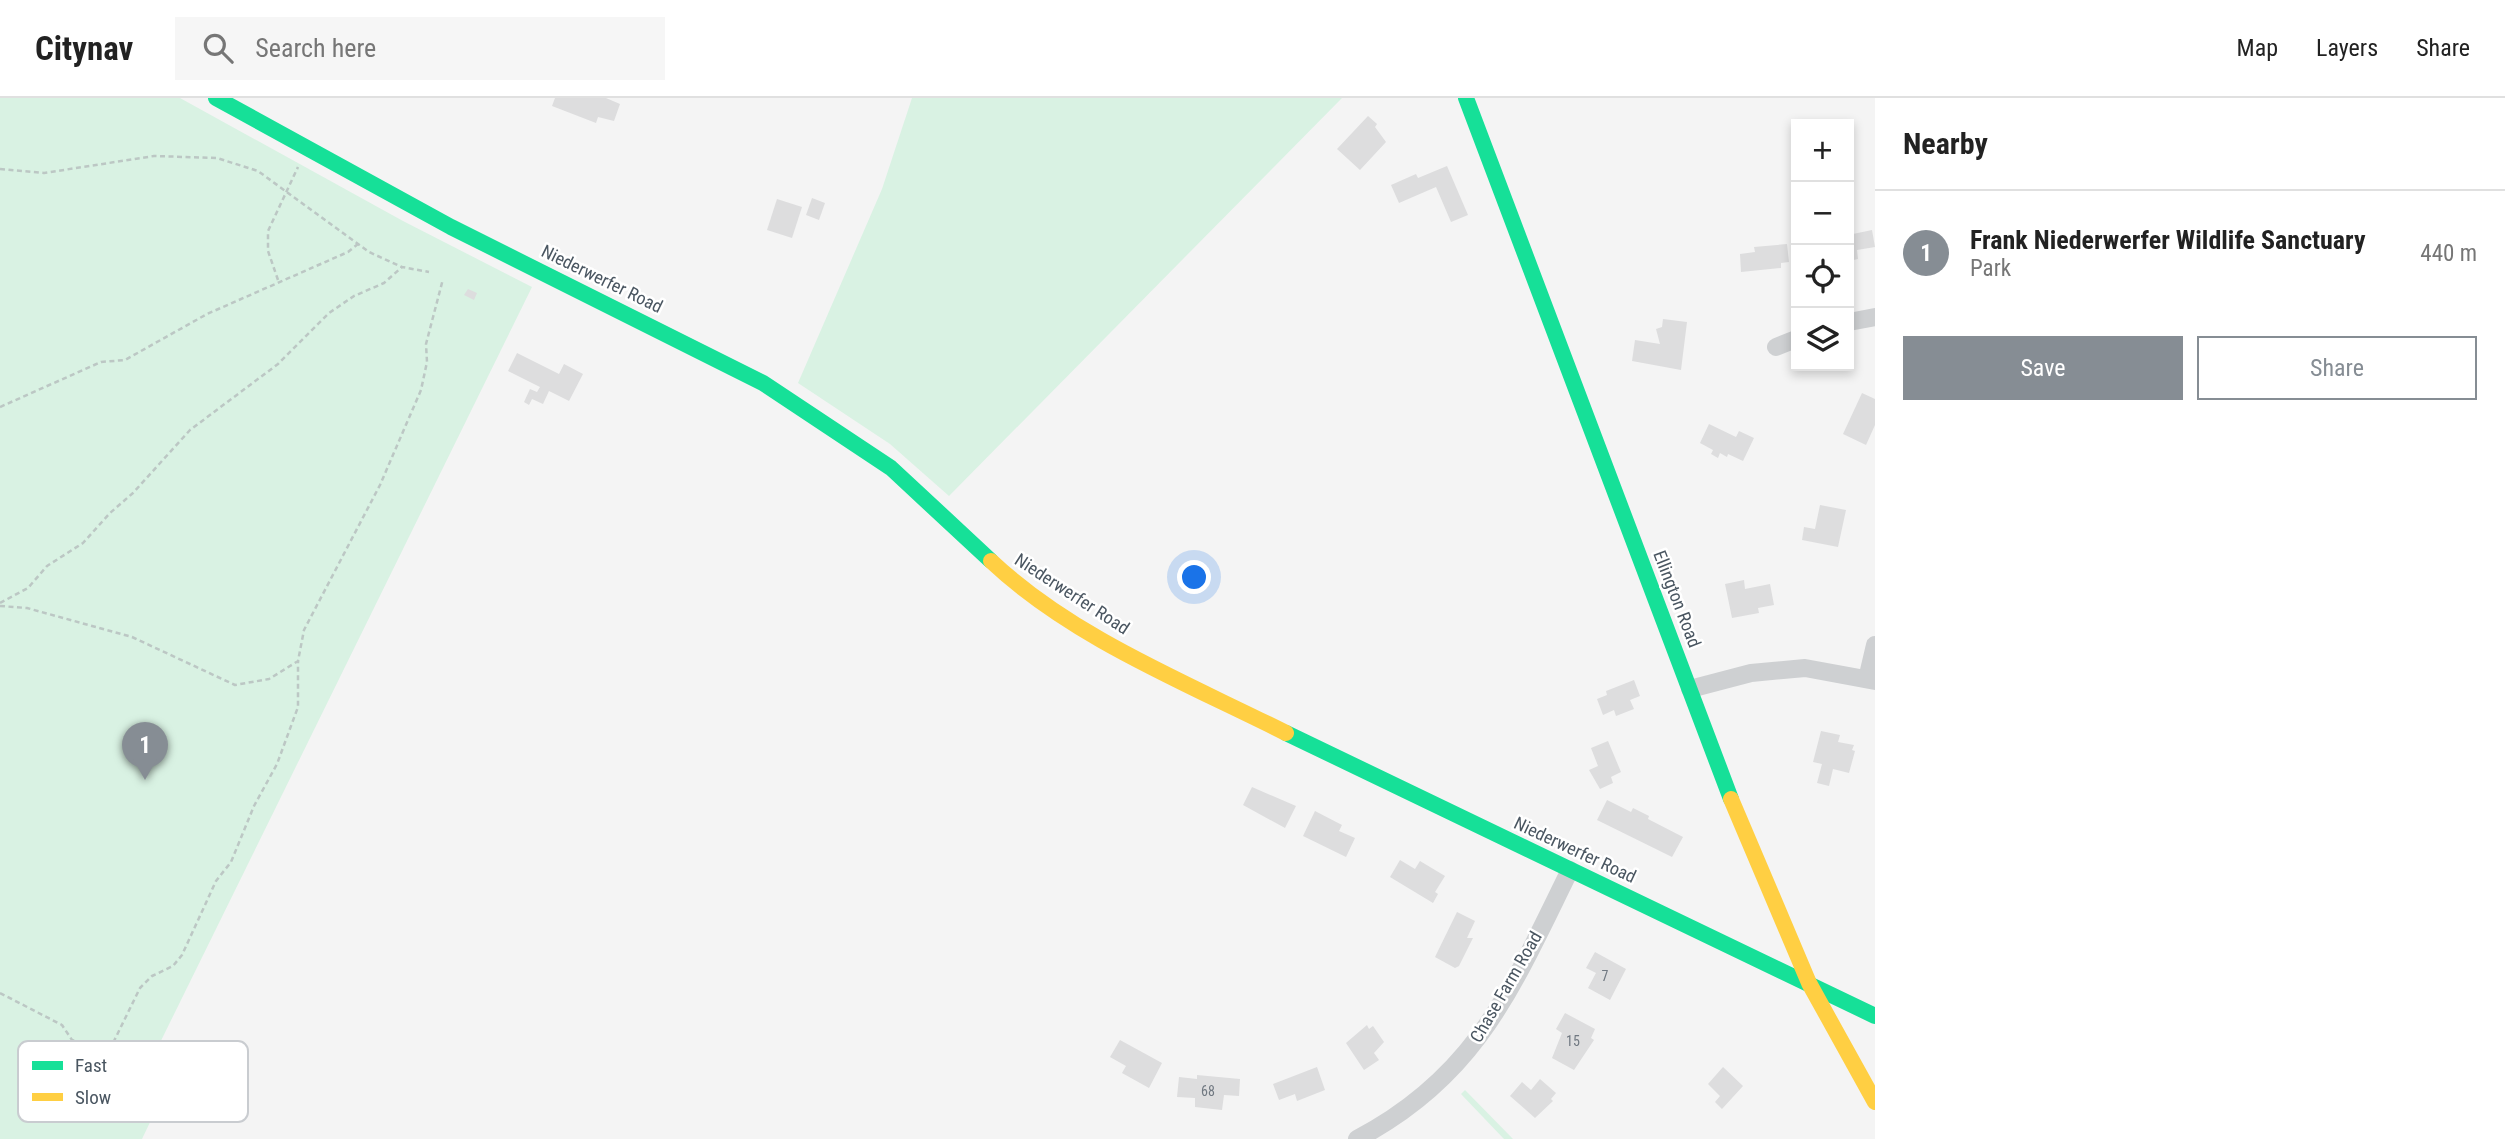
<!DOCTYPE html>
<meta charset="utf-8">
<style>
:root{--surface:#fff;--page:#f6f6f6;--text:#222;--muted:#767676;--line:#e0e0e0;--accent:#868d94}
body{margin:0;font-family:"Roboto Condensed",sans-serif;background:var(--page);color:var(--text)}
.controls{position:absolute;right:21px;top:21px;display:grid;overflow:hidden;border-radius:0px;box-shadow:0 4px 10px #0003}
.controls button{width:63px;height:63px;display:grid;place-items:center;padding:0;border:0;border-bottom:2px solid var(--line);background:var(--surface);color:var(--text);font:35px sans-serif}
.you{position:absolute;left:1195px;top:480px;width:24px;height:24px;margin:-18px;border:5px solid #fff;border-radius:50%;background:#1a73e8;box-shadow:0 0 0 10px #1a73e833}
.badge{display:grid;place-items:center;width:46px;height:46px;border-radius:50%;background:var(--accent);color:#fff;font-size:23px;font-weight:700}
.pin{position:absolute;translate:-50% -58px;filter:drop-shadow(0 2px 4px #0008)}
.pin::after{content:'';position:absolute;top:37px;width:24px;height:21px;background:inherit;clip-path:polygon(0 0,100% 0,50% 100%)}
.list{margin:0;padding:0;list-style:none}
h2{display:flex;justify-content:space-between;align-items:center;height:91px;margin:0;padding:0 28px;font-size:30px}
h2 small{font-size:23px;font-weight:400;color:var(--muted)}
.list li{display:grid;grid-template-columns:46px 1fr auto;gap:21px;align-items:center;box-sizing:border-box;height:126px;padding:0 28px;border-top:2px solid var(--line)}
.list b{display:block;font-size:26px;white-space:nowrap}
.list p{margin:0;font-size:23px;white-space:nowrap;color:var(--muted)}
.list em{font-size:23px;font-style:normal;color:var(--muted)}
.actions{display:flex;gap:14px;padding:21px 28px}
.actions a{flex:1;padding:16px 0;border:2px solid var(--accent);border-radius:0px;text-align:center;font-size:24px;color:var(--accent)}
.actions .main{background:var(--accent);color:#fff}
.icon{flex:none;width:38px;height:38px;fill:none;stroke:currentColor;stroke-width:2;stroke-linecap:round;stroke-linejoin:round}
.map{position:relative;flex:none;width:1875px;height:1041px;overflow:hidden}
header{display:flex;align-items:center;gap:42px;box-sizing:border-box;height:98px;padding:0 35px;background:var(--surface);border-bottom:2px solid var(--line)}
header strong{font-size:33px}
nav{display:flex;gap:38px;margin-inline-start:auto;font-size:24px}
.search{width:490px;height:63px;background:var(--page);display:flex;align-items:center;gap:18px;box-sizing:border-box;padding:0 24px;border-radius:0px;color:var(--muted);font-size:26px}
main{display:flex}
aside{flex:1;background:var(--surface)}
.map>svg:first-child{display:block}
.green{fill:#d9f2e3}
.building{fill:#ddddde}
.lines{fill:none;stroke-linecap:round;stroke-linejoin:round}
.path{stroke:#bcc7c4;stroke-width:2.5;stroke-dasharray:5 3.5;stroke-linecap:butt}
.street{stroke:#ced0d2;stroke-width:18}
.fast{stroke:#16e098;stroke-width:16}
.slow{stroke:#ffcf43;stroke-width:16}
.labels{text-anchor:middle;stroke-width:5;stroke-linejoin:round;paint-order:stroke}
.number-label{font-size:14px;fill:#707881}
.street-label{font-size:18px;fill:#4a5661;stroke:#fff}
.key{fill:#fff;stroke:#c9ccd0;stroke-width:2}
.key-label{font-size:19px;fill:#4a5661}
</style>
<header>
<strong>Citynav</strong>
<div class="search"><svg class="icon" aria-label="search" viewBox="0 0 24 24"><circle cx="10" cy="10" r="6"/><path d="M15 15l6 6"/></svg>Search here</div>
<nav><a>Map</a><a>Layers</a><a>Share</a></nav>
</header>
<main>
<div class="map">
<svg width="1875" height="1041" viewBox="0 0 1875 1041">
<rect width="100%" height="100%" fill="#f4f4f4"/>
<g class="green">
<polygon points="0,0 180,0 403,123 532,189 151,963 165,972 163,997 142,1041 0,1041"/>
<polygon points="912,0 1342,0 949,398 890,346 798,285 882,91"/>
<polygon points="1465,992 1513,1041 1504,1041 1461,996"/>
</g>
<g class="building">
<polygon points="555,0 606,0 620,6 614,23 598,19 596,25 552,8"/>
<polygon points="1368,18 1377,26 1375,29 1386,44 1360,72 1337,51"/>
<polygon points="1447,68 1468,117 1451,124 1436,89 1399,105 1391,87 1416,76 1418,80"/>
<polygon points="812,100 825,105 819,122 806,117"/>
<polygon points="777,101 802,109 792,140 767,132"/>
<polygon points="1872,132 1875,149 1857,152 1858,161 1849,163 1849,141 1854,140 1853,136"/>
<polygon points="1787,146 1789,164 1781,165 1781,170 1741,174 1740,156 1755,154 1754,149"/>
<polygon points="468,191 477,195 474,202 464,197"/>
<polygon points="1663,221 1687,224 1681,272 1632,263 1635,242 1660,246 1656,231 1662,229"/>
<polygon points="517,255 559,276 564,266 583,276 569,303 549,293 543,306 532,301 529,307 524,304 530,291 537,294 540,289 508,273"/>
<polygon points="1862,295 1875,301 1875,327 1866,347 1843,336"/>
<polygon points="1709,326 1736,339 1739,333 1754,340 1743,363 1728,356 1727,359 1720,355 1718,360 1711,356 1713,352 1700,345"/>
<polygon points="1820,407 1846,412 1838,449 1802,442 1804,429 1815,431"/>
<polygon points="1744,482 1745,491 1770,486 1774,507 1758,510 1759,515 1732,520 1725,486"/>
<polygon points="1634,582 1640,598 1630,602 1634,611 1616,618 1614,612 1603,617 1597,601 1607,597 1606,593"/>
<polygon points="1821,633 1840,637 1838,644 1854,647 1852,652 1855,653 1849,675 1833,671 1829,688 1817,685 1822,666 1813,664"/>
<polygon points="1608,643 1621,674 1611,679 1613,685 1600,691 1589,672 1598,668 1591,650"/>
<polygon points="1252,689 1296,708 1285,730 1243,707"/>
<polygon points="1607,702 1631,714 1633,710 1649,718 1648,721 1683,739 1672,759 1597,722"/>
<polygon points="1315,713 1342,727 1339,733 1355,740 1346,759 1303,738"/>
<polygon points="1400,762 1415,771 1420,763 1445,778 1435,794 1438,796 1433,805 1390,779"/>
<polygon points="1457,814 1475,823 1467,840 1473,840 1459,868 1455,870 1435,859"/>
<polygon points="1595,854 1626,871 1610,902 1588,890 1596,875 1586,870"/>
<polygon points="1565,915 1595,931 1591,940 1594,942 1574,972 1552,960 1562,935 1556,931"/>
<polygon points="1367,927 1369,931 1373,928 1384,944 1374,955 1379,962 1364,972 1346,945"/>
<polygon points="1120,942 1162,965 1149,990 1122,975 1126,968 1110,959"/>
<polygon points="1317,969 1325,992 1297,1003 1295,996 1279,1002 1273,986"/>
<polygon points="1723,969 1743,988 1722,1011 1715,1004 1720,998 1708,986"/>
<polygon points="1197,977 1240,981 1239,998 1224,997 1222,1012 1195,1009 1195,1000 1177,999 1179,979 1197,981"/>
<polygon points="1540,981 1556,995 1551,1001 1553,1003 1535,1020 1510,998 1522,984 1531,992"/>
</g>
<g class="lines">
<g class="path">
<polyline points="0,71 44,75 154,58 217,60 258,73 369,154 402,169 429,174"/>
<polyline points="278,182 268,153 268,133 298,69"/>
<polyline points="0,309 101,264 125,262 207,216 348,154 358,146"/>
<polyline points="0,505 28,490 47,468 83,445 110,415 133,395 190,332 278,266 329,215 354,198 384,185 402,169"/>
<polyline points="0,508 27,510 132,539 235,587 269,581 298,563 304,532 380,387 421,292 427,264 426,246 443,181"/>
<polyline points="0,895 62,927 72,942 86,947 93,955 114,943 140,890 152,878 173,868 182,857 216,783 231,764 254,708 277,666 298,609 298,563"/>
</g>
<g class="street">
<polyline points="1849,224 1875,219"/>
<polyline points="1776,249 1796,241"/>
<polyline points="1867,581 1875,547"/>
<polyline points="1690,591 1751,575 1805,570 1875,583"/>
<path d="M1357,1041C1478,978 1513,887 1570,772"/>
</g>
<g class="fast">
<polyline points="216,0 451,129 763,285 891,370 991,463"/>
<polyline points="1466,0 1731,701"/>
<polyline points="1286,635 1875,918"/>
</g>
<g class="slow">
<path d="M991,463C1073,540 1187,585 1286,635"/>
<polyline points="1731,701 1809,885 1875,1004"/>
</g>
</g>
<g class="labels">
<g class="number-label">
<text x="1605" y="883">7</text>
<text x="1573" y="948">15</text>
<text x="1208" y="998">68</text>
</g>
<g class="street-label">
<text transform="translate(602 181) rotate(26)" y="6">Niederwerfer Road</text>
<text transform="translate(1072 496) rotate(33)" y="6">Niederwerfer Road</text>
<text transform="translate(1677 501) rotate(69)" y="6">Ellington Road</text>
<text transform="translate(1575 752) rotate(25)" y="6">Niederwerfer Road</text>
<text transform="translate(1506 889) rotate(-60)" y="6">Chase Farm Road</text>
</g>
</g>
<rect x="18" y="943" width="230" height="81" rx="10" class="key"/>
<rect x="32" y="963" width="31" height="9" fill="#16e098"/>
<rect x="32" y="995" width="31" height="8" fill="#ffcf43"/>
<g class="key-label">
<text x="75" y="974">Fast</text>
<text x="75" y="1006">Slow</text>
</g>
</svg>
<div class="controls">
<button>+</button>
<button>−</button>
<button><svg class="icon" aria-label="locate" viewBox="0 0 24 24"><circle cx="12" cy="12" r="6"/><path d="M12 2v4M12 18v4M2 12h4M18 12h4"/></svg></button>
<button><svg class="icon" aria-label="layers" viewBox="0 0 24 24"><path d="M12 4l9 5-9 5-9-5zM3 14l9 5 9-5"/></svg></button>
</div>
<div class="you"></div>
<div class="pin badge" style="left:145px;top:682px">1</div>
</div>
<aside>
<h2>Nearby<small></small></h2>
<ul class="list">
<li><span class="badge">1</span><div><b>Frank Niederwerfer Wildlife Sanctuary</b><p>Park</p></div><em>440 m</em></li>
</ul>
<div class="actions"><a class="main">Save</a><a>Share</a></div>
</aside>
</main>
